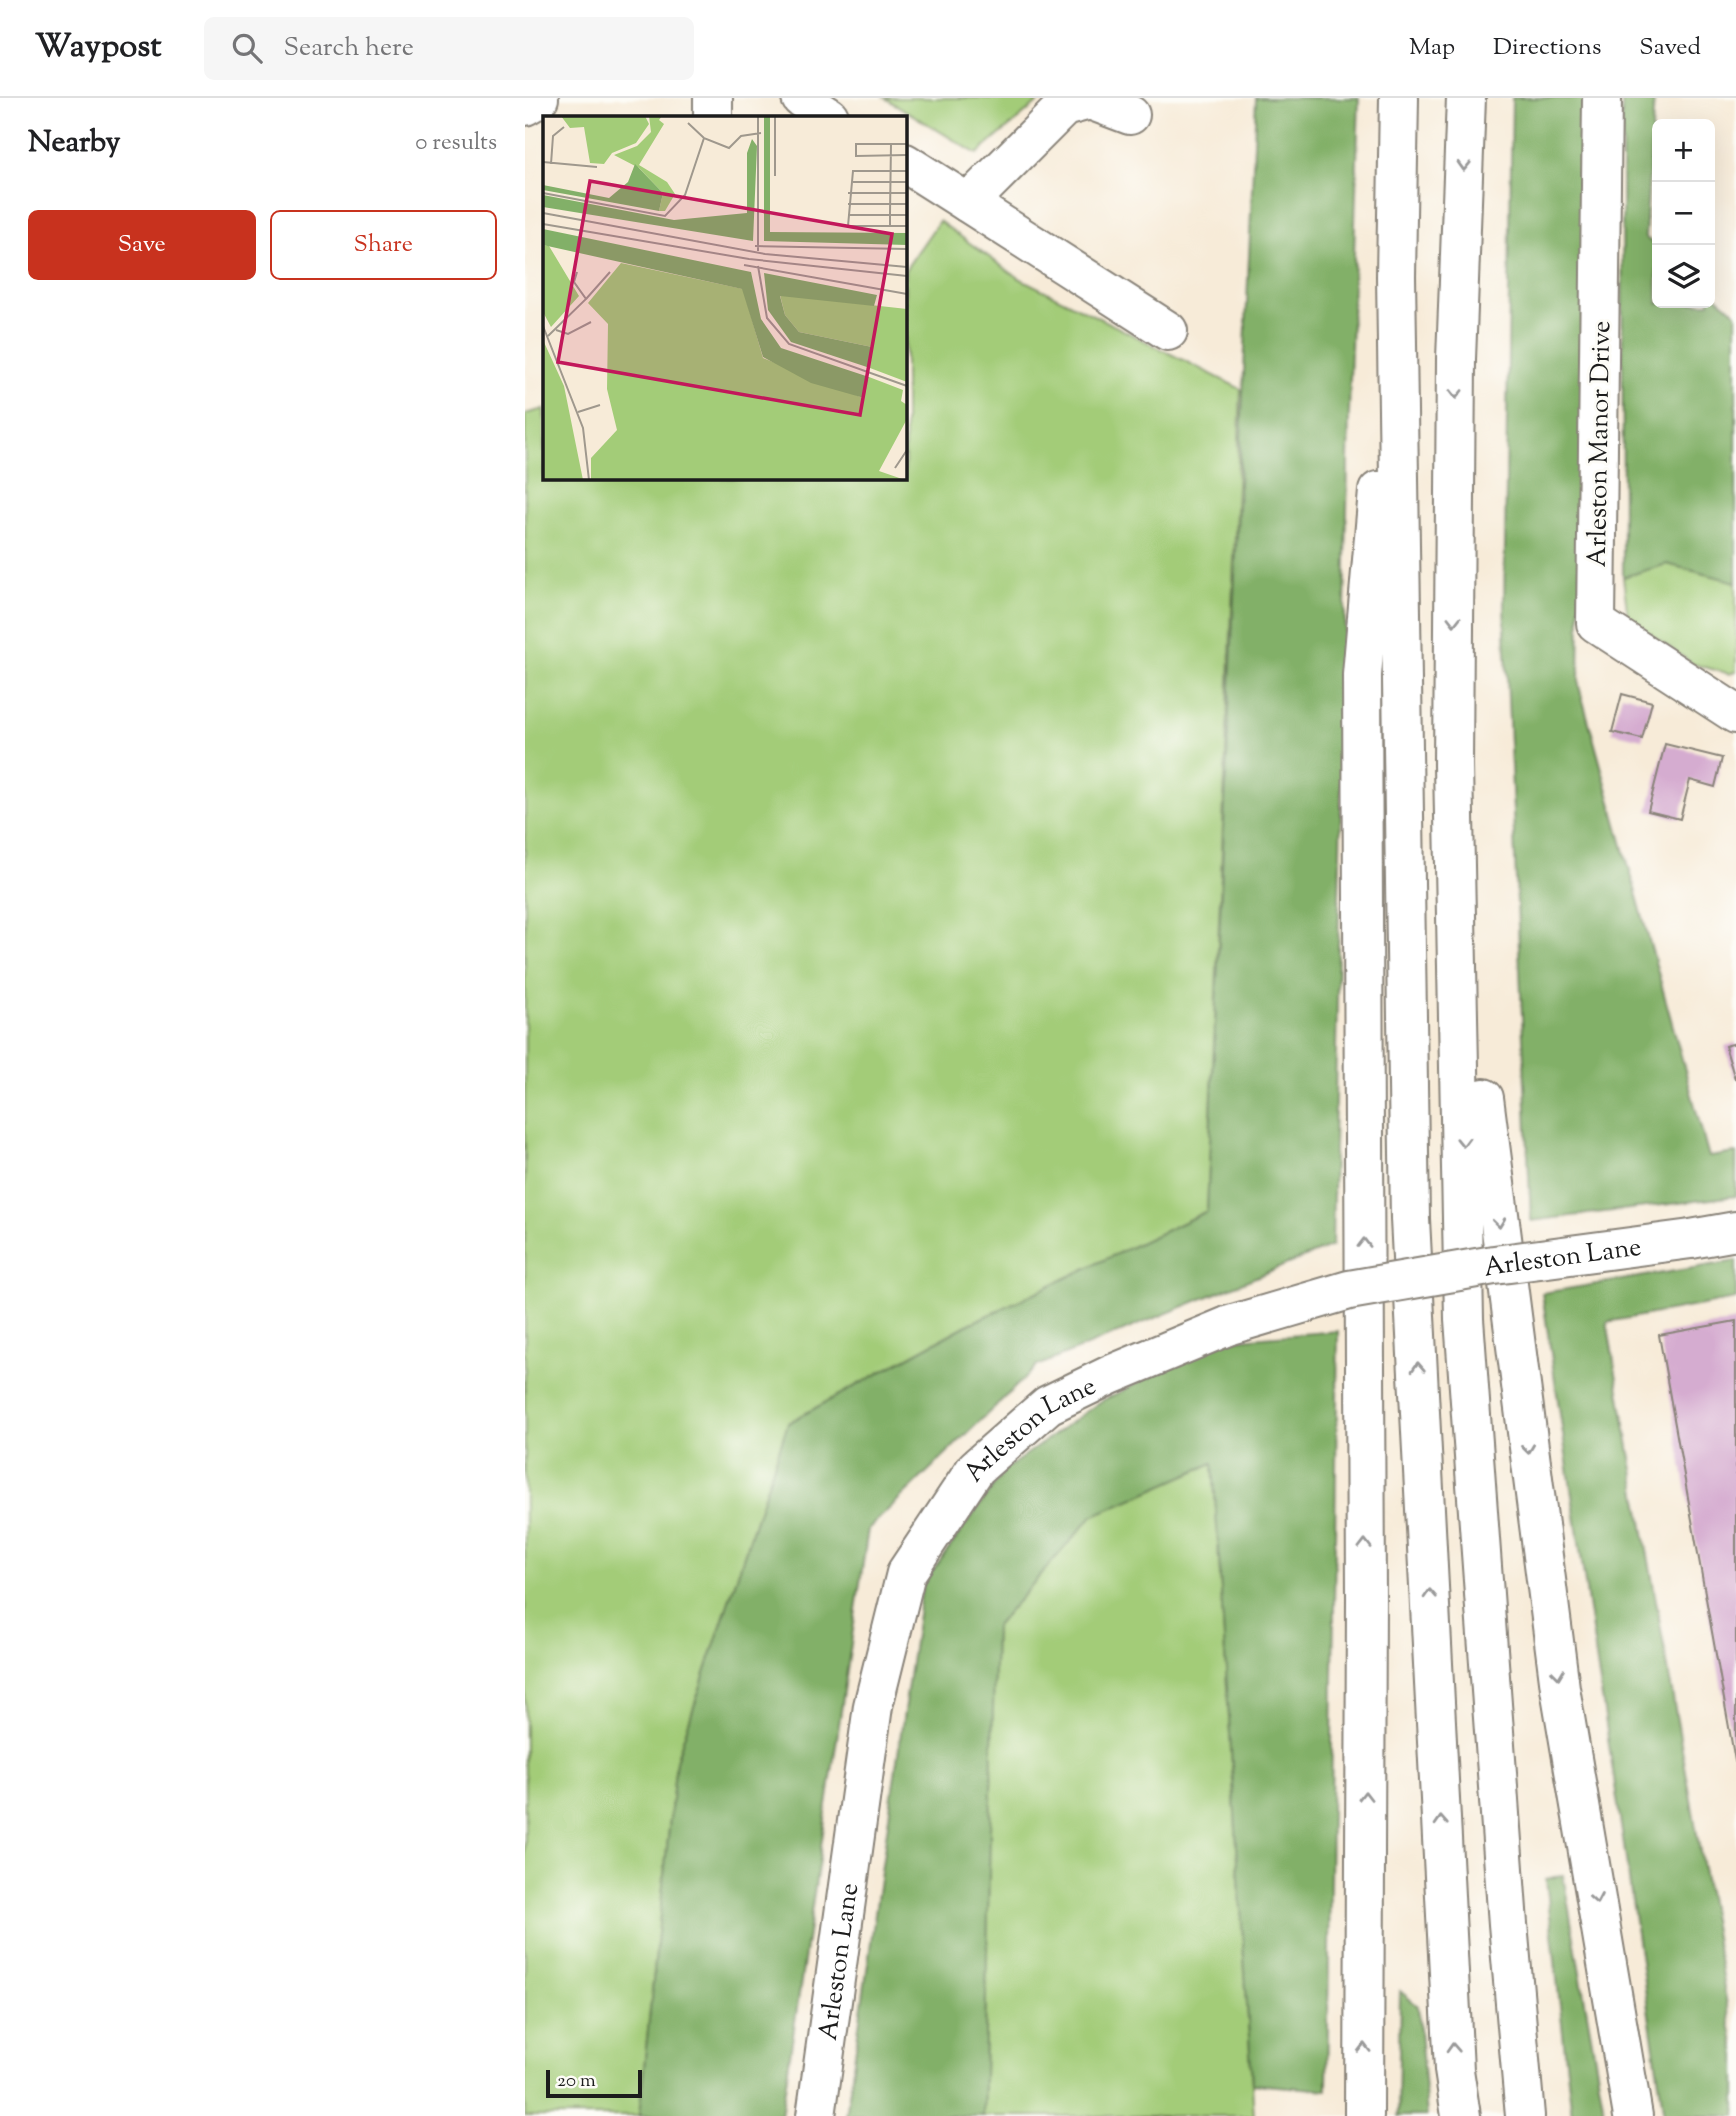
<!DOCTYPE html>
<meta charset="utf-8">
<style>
:root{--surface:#fff;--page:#f6f6f6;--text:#202124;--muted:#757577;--line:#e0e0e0;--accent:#c8321e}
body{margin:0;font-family:"Sorts Mill Goudy",serif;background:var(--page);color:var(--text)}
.controls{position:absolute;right:21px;top:21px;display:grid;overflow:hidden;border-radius:10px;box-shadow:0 7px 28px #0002}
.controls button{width:63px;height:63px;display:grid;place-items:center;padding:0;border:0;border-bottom:2px solid var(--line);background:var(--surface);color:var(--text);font:35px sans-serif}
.scale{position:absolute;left:21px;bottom:18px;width:96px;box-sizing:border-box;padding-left:7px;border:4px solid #1c1c1c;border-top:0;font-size:19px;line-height:24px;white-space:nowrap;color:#1c1c1c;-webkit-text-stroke:5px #fdfcf7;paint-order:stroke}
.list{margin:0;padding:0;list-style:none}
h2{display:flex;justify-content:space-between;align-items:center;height:91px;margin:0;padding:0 28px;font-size:30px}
h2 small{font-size:23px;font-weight:400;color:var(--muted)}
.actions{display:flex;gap:14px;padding:21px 28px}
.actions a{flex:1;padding:16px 0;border:2px solid var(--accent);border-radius:10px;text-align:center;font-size:24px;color:var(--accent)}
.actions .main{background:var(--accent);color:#fff}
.icon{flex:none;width:38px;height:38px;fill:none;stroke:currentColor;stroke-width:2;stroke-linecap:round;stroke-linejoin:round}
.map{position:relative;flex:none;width:1211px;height:2018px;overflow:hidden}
header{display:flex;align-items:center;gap:42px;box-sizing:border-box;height:98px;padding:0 35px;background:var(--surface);border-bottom:2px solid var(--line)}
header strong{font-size:33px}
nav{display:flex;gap:38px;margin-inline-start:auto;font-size:24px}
.search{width:490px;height:63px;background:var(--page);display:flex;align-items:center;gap:18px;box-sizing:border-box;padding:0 24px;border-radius:10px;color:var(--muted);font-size:26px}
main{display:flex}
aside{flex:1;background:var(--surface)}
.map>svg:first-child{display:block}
.green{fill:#a3cc78;stroke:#60744a;stroke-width:2}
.forest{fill:#82b068;stroke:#4f6642;stroke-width:2}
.building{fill:#d5acd0}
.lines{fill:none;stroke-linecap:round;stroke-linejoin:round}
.minor-casing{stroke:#8a847a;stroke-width:42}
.highway-casing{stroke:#8a847a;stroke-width:42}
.minor{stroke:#fff;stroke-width:38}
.highway{stroke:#fff;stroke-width:38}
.minor-bridge-casing{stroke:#8a847a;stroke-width:42;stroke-linecap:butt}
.minor-bridge{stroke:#fff;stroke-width:38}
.oneway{stroke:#999}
.labels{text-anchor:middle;stroke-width:6;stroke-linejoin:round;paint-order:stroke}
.street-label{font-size:26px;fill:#1c1c1c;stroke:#fdfcf7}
.inset-road{fill:none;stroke:#9f988d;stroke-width:2}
.view{fill:#c2185b;fill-opacity:0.15;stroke:#c2185b;stroke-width:3.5}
.inset-edge{fill:none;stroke:#1c1c1c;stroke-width:3.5}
</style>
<header>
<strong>Waypost</strong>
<div class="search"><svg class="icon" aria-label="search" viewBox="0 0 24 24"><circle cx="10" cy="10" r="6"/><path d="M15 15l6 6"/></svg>Search here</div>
<nav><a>Map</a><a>Directions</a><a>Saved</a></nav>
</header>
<main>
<aside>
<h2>Nearby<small>0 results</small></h2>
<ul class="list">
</ul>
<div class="actions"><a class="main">Save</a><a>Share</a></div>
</aside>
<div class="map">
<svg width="1211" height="2018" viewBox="0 0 1211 2018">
<rect width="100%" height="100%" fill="#fdfcf7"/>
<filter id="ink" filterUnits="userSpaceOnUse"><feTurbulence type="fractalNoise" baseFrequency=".0143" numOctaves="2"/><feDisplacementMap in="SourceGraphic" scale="14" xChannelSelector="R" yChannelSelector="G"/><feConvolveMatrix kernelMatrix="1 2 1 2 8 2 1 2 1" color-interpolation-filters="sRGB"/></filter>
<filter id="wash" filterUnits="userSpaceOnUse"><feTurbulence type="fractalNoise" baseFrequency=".00686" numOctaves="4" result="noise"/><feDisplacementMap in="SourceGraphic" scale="28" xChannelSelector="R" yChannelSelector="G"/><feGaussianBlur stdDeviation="1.57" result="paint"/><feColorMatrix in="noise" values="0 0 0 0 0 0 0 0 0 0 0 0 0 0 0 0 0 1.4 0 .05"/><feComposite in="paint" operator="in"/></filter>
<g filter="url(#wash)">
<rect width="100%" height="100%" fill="#f7ebd8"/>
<g class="green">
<polygon points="360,0 518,0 452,56"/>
<polygon points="414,123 492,179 716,291 682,1113 440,1228 263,1325 151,1663 114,2018 0,2018 0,316 19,311 19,380 380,380 380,172"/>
<polygon points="1142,466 1211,484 1211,573 1205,576 1168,566 1103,520 1098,479"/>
<polygon points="688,1365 729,2018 458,2018 470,1529 567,1418"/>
</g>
<g class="forest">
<polygon points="731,0 834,0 824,315 807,1148 512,1268 343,1431 256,2018 114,2018 151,1663 263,1325 440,1228 682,1113"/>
<polygon points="987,0 1061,0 1054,588 1184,1059 1211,1055 1211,1098 1006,1123 979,510"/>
<polygon points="1097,0 1129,0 1120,139 1132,149 1132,205 1185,205 1185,193 1211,215 1211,484 1142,466 1098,479"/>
<polygon points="1211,1163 1211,1201 1082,1224 1211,1958 1211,2018 1139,2018 1017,1195"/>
<polygon points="813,1233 802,1992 727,1986 688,1365 567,1418 470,1529 458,2018 321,2018 397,1488 481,1371 576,1303 702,1242"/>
<polygon points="1038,1777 1080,2018 1047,2018 1021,1781"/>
<polygon points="875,1893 893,1908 902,2018 873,2018"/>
</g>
<g id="blocks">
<g class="building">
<polygon points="1097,596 1127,604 1117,641 1087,634"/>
<polygon points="1140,646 1197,660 1190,689 1165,682 1155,721 1123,713"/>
<polygon points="1211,945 1211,981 1210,981 1200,948"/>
<polygon points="1211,1223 1211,1662 1210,1663 1134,1237"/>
</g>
</g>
</g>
<g filter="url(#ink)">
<use href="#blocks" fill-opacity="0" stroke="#8a847a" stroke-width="2"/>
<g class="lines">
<defs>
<g id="minor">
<polyline points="188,0 188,19"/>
<polyline points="276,0 304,19"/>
<polyline points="1077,0 1071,525 1211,616"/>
<polyline points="0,8 14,0"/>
<polyline points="380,65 443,105 539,9 565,2 605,17"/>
<polyline points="443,105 643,233"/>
<polyline points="1166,1141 1211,1133"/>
<path id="s1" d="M291,2018L348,1608L381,1475L451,1370L523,1307L585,1277L705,1227"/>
</g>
<g id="highway">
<polyline points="874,0 871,178 885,1121 929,1972 936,2018"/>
<polyline points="941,0 931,261 928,667 939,1221 983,1826 1000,2018"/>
<polyline points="959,1000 1035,1590 1108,2018"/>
<polyline points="839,2018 841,1499 837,577 853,393"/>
</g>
</defs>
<use href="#minor" class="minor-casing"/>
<use href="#highway" class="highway-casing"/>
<use href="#minor" class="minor"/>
<use href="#highway" class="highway"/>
<defs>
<g id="minor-bridge">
<path id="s2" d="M705,1227L824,1192L969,1167L1166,1141"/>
</g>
</defs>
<use href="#minor-bridge" class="minor-bridge-casing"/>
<use href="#minor-bridge" class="minor-bridge"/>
</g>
<defs><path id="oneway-chevron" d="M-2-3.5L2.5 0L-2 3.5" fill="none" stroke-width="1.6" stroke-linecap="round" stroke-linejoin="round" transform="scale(1.75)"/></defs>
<g class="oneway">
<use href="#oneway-chevron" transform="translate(939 68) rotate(92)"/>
<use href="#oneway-chevron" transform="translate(931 296) rotate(90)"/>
<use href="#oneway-chevron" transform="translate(929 523) rotate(90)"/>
<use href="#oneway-chevron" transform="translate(938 1044) rotate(89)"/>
<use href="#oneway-chevron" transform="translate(974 1125) rotate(83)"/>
<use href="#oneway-chevron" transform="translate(839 1145) rotate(-90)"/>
<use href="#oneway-chevron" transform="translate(893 1269) rotate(-93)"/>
<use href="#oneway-chevron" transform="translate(1003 1351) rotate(83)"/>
<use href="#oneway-chevron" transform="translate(840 1446) rotate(-90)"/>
<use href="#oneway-chevron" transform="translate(905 1496) rotate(-93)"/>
<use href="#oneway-chevron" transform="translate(1033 1576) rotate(83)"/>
<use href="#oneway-chevron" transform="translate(840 1698) rotate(-90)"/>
<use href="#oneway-chevron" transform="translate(916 1723) rotate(-93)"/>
<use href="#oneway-chevron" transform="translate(1071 1801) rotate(80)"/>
<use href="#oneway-chevron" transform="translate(839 1950) rotate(-90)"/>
<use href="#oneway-chevron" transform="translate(928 1950) rotate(-93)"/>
</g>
</g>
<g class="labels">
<g class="street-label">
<text transform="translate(1073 346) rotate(-89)" y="9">Arleston Manor Drive</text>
<text dy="9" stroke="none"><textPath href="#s2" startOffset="340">Arleston Lane</textPath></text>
<text dy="9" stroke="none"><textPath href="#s1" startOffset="744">Arleston Lane</textPath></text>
<text dy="9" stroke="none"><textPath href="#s1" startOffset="156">Arleston Lane</textPath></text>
</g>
</g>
<g transform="translate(18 18)">
<rect width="364" height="364" fill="#f7ebd8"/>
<path d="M18,0H102L106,8L93,27L69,37L61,48L47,47L41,11L27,12ZM106,0H119L116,4L121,8L96,49L124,66L132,78L122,95H116L120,77L96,52L71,39L94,30L108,16ZM0,129L6,130L36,180L8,211L0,196ZM78,147L200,173L220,242L320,282L326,261L360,274L358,285L364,289V303L336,355L362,364H48V342L74,314L64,273L65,208L45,187ZM237,179L364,193V266L327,252L329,231L256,216L242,199ZM0,224L21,270L40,364H0Z" fill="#a3cc78"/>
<path d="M221,0H227V116L364,117V129L221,125ZM209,23L214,30L210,125L0,91V79L131,104L204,97V37ZM92,48L120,77L116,95L0,74V69L66,82L85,66ZM0,113L208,156L218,203L238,232L326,261L321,282L268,267L220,241L199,173L0,129ZM221,157L334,179L331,190L237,180L242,199L256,216L329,231L327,252L248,226L225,194Z" fill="#82b068"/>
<path class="inset-road" d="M232,0V60M145,7L161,22M348,28H313V40L364,39M364,28H348L347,98V110H364M0,46L54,51M8,48L10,20L21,11M310,66H364M0,77L122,100L142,79L161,22L186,32L198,20L218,17M305,77H364M305,88H364M0,97L222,138L364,151M305,99H364M0,108L206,143L364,160M347,110H305L310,55H364M212,130L364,133M215,135V0M201,149L364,178M215,150L224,202L246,228L364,270M43,183L67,156M0,210L40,312L46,364M13,214L25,218L48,206M5,220L43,183L31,166L34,156M35,296L57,289M352,352L364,334"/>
<path class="view" d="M47,65L349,118L317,299L15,246Z"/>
<rect width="364" height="364" class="inset-edge"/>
</g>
</svg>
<div class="controls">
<button>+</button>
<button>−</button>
<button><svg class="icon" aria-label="layers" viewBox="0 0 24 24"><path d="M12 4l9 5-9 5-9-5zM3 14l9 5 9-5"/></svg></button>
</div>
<div class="scale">20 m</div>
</div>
</main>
